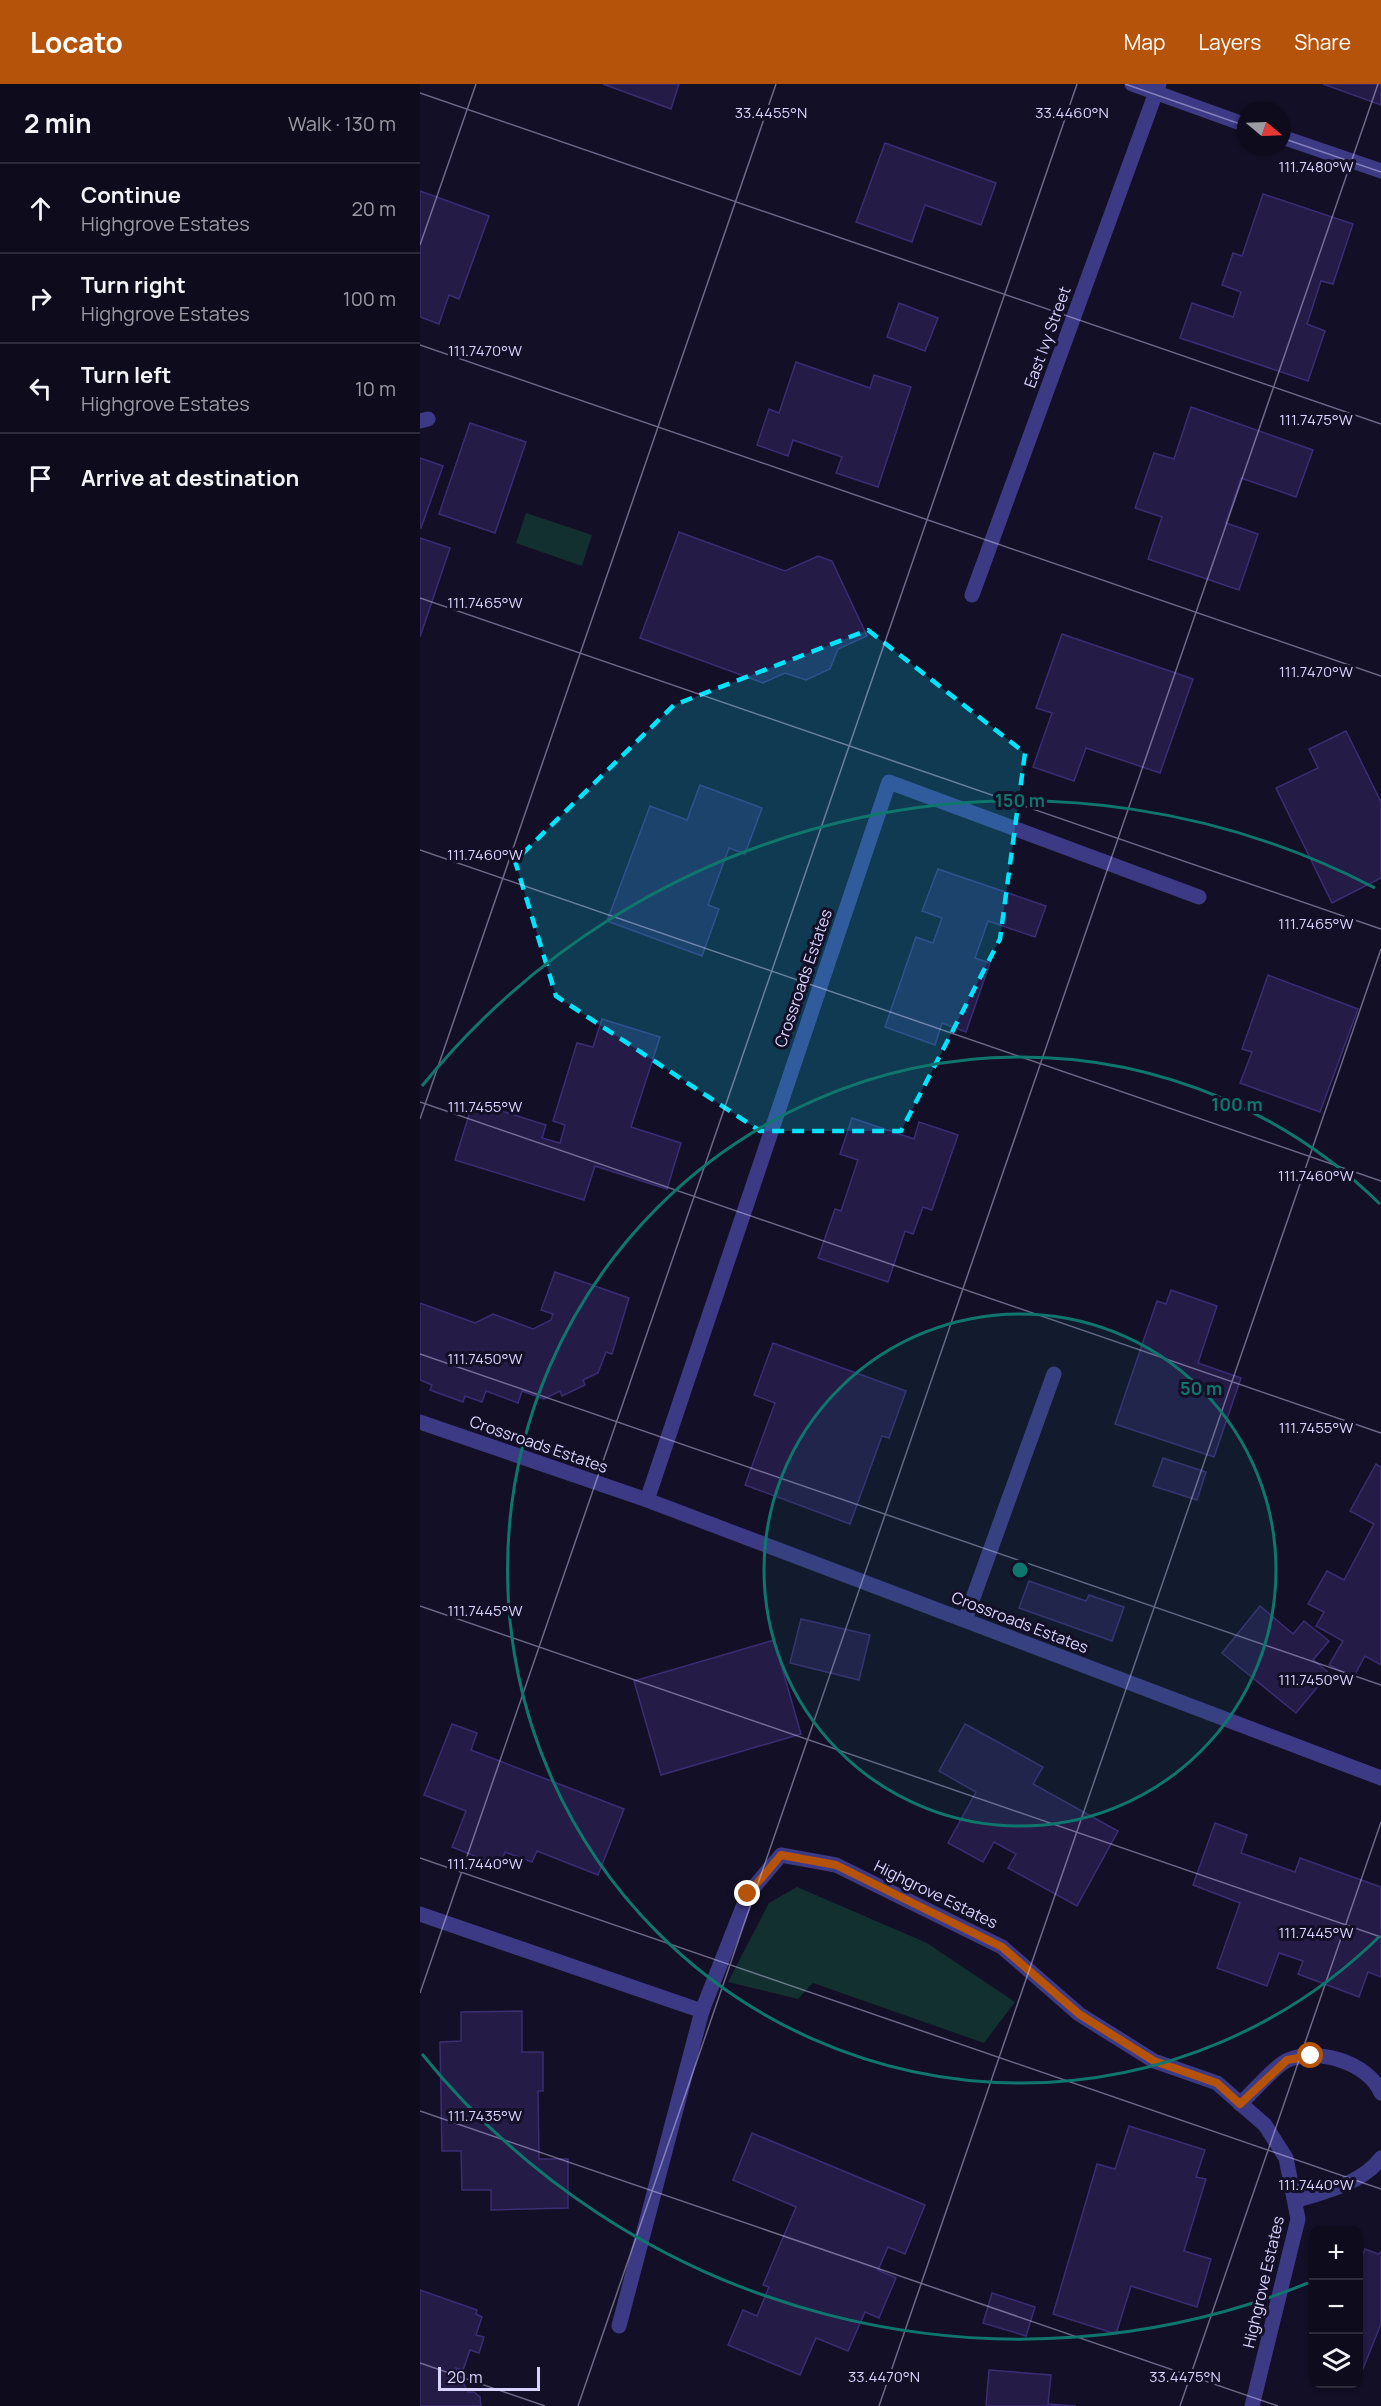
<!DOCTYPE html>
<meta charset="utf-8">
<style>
:root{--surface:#0e0b1c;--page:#171425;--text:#f1f3f6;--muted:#9b9ba3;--line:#2e2b3b;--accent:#b45309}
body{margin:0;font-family:Manrope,sans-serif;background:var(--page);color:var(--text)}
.controls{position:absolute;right:18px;bottom:18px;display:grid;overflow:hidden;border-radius:12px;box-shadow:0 2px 4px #0004}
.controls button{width:54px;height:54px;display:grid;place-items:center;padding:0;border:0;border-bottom:2px solid var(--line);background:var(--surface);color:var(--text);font:30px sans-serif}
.compass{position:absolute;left:817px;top:18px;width:54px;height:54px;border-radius:50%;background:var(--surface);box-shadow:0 2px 4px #0004;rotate:109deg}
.scale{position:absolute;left:18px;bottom:15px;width:102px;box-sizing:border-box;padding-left:6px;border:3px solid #d9d4ff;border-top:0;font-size:16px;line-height:21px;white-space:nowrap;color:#d9d4ff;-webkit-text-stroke:4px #130f26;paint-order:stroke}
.stop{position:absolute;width:18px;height:18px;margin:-14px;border:4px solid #b45309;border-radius:50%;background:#fff}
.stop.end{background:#b45309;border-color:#fff;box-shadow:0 2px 6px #0008}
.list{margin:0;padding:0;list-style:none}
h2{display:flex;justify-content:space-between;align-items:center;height:78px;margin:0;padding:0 24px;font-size:26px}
h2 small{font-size:20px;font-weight:400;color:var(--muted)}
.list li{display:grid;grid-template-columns:39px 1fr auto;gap:18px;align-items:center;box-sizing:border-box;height:90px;padding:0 24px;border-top:2px solid var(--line)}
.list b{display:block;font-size:22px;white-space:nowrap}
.list p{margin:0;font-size:20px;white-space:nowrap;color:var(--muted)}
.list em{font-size:20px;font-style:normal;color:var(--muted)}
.icon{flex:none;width:33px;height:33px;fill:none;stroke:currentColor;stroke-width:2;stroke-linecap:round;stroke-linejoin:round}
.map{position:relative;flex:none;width:961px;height:2322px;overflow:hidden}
header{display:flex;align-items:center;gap:36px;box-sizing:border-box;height:84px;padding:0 30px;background:var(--accent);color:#fff}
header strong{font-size:28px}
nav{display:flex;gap:33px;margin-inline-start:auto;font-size:21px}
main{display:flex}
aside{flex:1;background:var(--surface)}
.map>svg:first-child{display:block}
.green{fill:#12302f}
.building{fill:#241b47;stroke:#3b2d73;stroke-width:1.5}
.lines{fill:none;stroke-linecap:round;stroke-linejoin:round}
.minor{stroke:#3d3a85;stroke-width:15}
.route{stroke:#b45309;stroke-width:8}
.marked{fill:#00e5ff;fill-opacity:0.2;stroke:#00e5ff;stroke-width:4.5;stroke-dasharray:12 8;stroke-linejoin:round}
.ticks{fill:none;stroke:#d9d4ff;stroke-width:1.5;stroke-opacity:0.45}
.ring{fill:none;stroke:#0f766e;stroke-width:3}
.labels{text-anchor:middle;stroke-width:6;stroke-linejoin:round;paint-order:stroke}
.street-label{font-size:16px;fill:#d9d4ff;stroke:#130f26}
.ticks-label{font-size:15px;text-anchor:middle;fill:#d9d4ff;stroke:#130f26;stroke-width:6;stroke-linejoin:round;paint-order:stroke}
.centre{fill:#0f766e;stroke:#130f26;stroke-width:3}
.ring-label{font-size:18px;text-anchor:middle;font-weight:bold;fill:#0f766e;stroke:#130f26;stroke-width:6;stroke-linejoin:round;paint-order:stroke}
</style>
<header>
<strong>Locato</strong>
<nav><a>Map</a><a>Layers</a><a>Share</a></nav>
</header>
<main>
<aside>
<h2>2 min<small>Walk · 130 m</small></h2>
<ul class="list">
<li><svg class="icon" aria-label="ahead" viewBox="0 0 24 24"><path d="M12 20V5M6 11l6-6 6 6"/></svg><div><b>Continue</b><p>Highgrove Estates</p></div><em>20 m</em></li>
<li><svg class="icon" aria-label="right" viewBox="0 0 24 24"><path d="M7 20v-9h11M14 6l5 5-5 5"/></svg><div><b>Turn right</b><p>Highgrove Estates</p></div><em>100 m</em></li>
<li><svg class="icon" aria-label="left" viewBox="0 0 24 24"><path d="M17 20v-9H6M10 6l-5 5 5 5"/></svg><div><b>Turn left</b><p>Highgrove Estates</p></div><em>10 m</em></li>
<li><svg class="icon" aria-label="arrive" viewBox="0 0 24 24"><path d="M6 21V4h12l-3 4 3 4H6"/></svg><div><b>Arrive at destination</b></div></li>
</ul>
</aside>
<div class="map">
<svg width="961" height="2322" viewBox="0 0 961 2322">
<rect width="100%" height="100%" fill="#130f26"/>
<g class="green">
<polygon points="106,429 172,451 162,482 96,459"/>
<polygon points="377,1803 507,1859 595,1918 564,1959 393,1899 378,1915 308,1898 349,1819"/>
</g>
<g class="building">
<polygon points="183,0 259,0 251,25"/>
<polygon points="903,0 961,0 961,21"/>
<polygon points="465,59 576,99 561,141 505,121 492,158 436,138"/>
<polygon points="0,107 69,132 39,215 29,211 19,240 0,233"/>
<polygon points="843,110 933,140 913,200 901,197 887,240 905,247 888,297 760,254 772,219 813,233 821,208 802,201 813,169 822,172"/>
<polygon points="479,219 518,234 505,267 467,253"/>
<polygon points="376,278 450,304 454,291 491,303 458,403 416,389 422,373 373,356 368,372 337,361 349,325 359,329"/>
<polygon points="771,323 893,366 876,413 821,394 806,439 838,450 819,506 728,475 742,433 715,424 734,369 754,375"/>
<polygon points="50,339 106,358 75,449 19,430"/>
<polygon points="0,374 23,382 1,444 0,444"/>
<polygon points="259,448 365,487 398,472 412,477 447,552 418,565 410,585 386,596 365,589 343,599 220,554"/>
<polygon points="0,454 30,464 0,553"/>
<polygon points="642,550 773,595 740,689 666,664 654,697 613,683 632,629 616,624"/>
<polygon points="926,647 961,718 961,794 912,819 856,704 898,684 889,665"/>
<polygon points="280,701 342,724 325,770 309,764 288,821 299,825 282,872 187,837 230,722 267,736"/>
<polygon points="518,785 626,822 615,853 568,837 555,874 570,879 546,948 522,939 515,961 465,943 496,853 513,859 522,834 502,827"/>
<polygon points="848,891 938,925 900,1028 820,999 832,968 822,965"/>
<polygon points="182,935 240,953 211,1043 261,1059 247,1105 175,1082 164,1116 35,1076 53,1018 126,1041 122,1054 140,1059 145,1041 133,1037 157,959 173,963"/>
<polygon points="432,1034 494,1055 499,1038 538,1051 512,1126 503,1123 493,1150 485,1147 468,1198 398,1174 415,1125 421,1127 438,1076 420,1070"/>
<polygon points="135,1188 209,1214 192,1270 186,1268 178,1289 163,1296 165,1301 142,1312 140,1307 124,1315 102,1307 98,1319 66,1307 62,1318 45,1312 43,1318 10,1306 12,1301 0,1296 0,1219 55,1239 73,1230 113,1245 131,1236 133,1230 121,1226"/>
<polygon points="751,1206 797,1222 778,1279 821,1294 794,1373 695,1340 737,1217 746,1220"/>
<polygon points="353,1259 486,1307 469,1354 462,1352 430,1440 325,1401 355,1319 334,1311"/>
<polygon points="743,1374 786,1388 777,1416 733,1402"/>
<polygon points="956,1380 961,1383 961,1581 945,1572 933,1594 909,1581 923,1557 896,1542 904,1528 888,1520 907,1487 924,1496 954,1440 930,1427"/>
<polygon points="609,1497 666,1517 669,1511 704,1523 692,1557 599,1524"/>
<polygon points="840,1522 873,1550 884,1537 909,1557 893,1576 909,1589 876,1629 802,1569"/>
<polygon points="381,1535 450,1551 439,1596 370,1579"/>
<polygon points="354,1556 381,1650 241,1691 214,1597"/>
<polygon points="32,1640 57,1649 51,1666 204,1725 178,1791 117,1767 112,1778 85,1768 80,1782 32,1763 46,1727 4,1711"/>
<polygon points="545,1640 623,1683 613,1700 698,1747 657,1822 588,1784 596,1770 574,1758 563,1778 528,1759 556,1708 519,1687"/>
<polygon points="795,1739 827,1751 821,1769 875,1788 880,1774 961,1803 961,1893 948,1888 939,1913 878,1890 883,1877 859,1869 847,1902 797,1884 820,1819 773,1801"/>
<polygon points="102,1927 102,1968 123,1968 123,2007 118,2007 119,2075 148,2075 148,2124 71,2126 71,2106 42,2106 41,2067 22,2067 20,1958 41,1957 41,1928"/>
<polygon points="709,2042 785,2066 776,2093 786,2095 764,2167 791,2175 777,2223 711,2202 696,2250 633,2230 677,2080 695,2085"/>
<polygon points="332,2049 505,2121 485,2170 468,2163 458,2186 476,2194 459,2234 445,2228 428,2267 396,2254 380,2291 308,2261 323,2226 337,2232 349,2203 343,2201 376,2123 313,2096"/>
<polygon points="945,2165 958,2170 961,2168 961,2240 938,2297 938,2183"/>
<polygon points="0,2206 57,2226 56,2230 62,2233 56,2251 64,2253 59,2269 50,2266 43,2286 36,2284 48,2308 54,2308 60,2313 61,2322 0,2322"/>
<polygon points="572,2209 615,2223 606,2252 563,2239"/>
<polygon points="569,2286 631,2291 628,2320 656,2322 566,2322"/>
</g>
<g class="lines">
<g class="minor">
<polyline points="712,0 826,41"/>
<polyline points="862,53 961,87"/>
<polyline points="0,337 8,335"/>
<polyline points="552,511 739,0"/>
<polyline points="0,1338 227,1416 961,1694"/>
<polyline points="227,1416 469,698 779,813"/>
<polyline points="545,1536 634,1290"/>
<polyline points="0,1830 282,1927"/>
<path d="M820,2020C831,2010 857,1980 868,1976C897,1963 949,1979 961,2009"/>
<path d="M875,2117C906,2107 941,2100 961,2074"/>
<polyline points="199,2242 282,1927 328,1810 361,1771 416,1781 582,1863 659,1930 734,1977 797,1999 845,2041 866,2074 878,2135 832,2322"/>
</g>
</g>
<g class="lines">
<polyline class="route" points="328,1810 361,1771 416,1781 582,1863 659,1930 734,1977 797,1999 820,2020 867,1976 891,1972"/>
</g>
<path class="marked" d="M448,546L605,669L580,855L481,1047H340L136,912L95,777L254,621Z"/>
<path class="ticks" d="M705,0L826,42M0,9L961,340M862,54L961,88M0,161L56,0M0,261L961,592M0,514L961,845M0,766L961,1097M0,1018L961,1349M0,1035L356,0M0,1270L961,1601M0,1522L961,1853M0,1774L961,2105M0,1909L657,0M0,2027L858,2322M0,2279L125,2322M158,2322L958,0M459,2322L961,865M760,2322L961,1738"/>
<circle cx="600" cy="1486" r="256" fill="#0f766e" fill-opacity=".12"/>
<g class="ring">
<circle cx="600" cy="1486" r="256"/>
<path d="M960 1852A513 513 0 1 1 960 1120"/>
<path d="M888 2199A769 769 0 0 1 2 1970M2 1002A769 769 0 0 1 955 804"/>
</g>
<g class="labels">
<g class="street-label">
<text transform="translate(627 253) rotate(-70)" y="6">East Ivy Street</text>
<text transform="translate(383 894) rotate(-71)" y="6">Crossroads Estates</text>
<text transform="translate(119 1360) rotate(19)" y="6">Crossroads Estates</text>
<text transform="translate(600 1538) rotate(21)" y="6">Crossroads Estates</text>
<text transform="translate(516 1810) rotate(26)" y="6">Highgrove Estates</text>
<text transform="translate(843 2198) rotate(-77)" y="6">Highgrove Estates</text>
</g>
</g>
<g class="ticks-label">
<text x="652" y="34">33.4460°N</text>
<text x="351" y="34">33.4455°N</text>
<text x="896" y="88">111.7480°W</text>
<text x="65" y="272">111.7470°W</text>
<text x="896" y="341">111.7475°W</text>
<text x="65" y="524">111.7465°W</text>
<text x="896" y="593">111.7470°W</text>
<text x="65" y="776">111.7460°W</text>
<text x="896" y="845">111.7465°W</text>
<text x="65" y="1028">111.7455°W</text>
<text x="896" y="1097">111.7460°W</text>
<text x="65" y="1280">111.7450°W</text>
<text x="896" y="1349">111.7455°W</text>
<text x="65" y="1532">111.7445°W</text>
<text x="896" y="1601">111.7450°W</text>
<text x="65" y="1785">111.7440°W</text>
<text x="896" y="1854">111.7445°W</text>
<text x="65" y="2037">111.7435°W</text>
<text x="896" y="2106">111.7440°W</text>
<text x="464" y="2298">33.4470°N</text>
<text x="765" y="2298">33.4475°N</text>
</g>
<circle cx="600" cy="1486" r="9" class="centre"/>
<g class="ring-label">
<text x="600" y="723">150 m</text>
<text x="817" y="1027">100 m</text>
<text x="781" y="1311">50 m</text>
</g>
</svg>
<div class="controls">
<button>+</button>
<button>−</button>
<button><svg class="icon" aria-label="layers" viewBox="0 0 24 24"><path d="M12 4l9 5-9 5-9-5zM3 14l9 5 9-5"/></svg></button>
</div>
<svg class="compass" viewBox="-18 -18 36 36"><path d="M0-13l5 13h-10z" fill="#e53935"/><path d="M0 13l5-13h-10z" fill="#9b9ba3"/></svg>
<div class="scale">20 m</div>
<div class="stop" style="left:891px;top:1972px"></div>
<div class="stop end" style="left:328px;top:1810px"></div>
</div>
</main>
